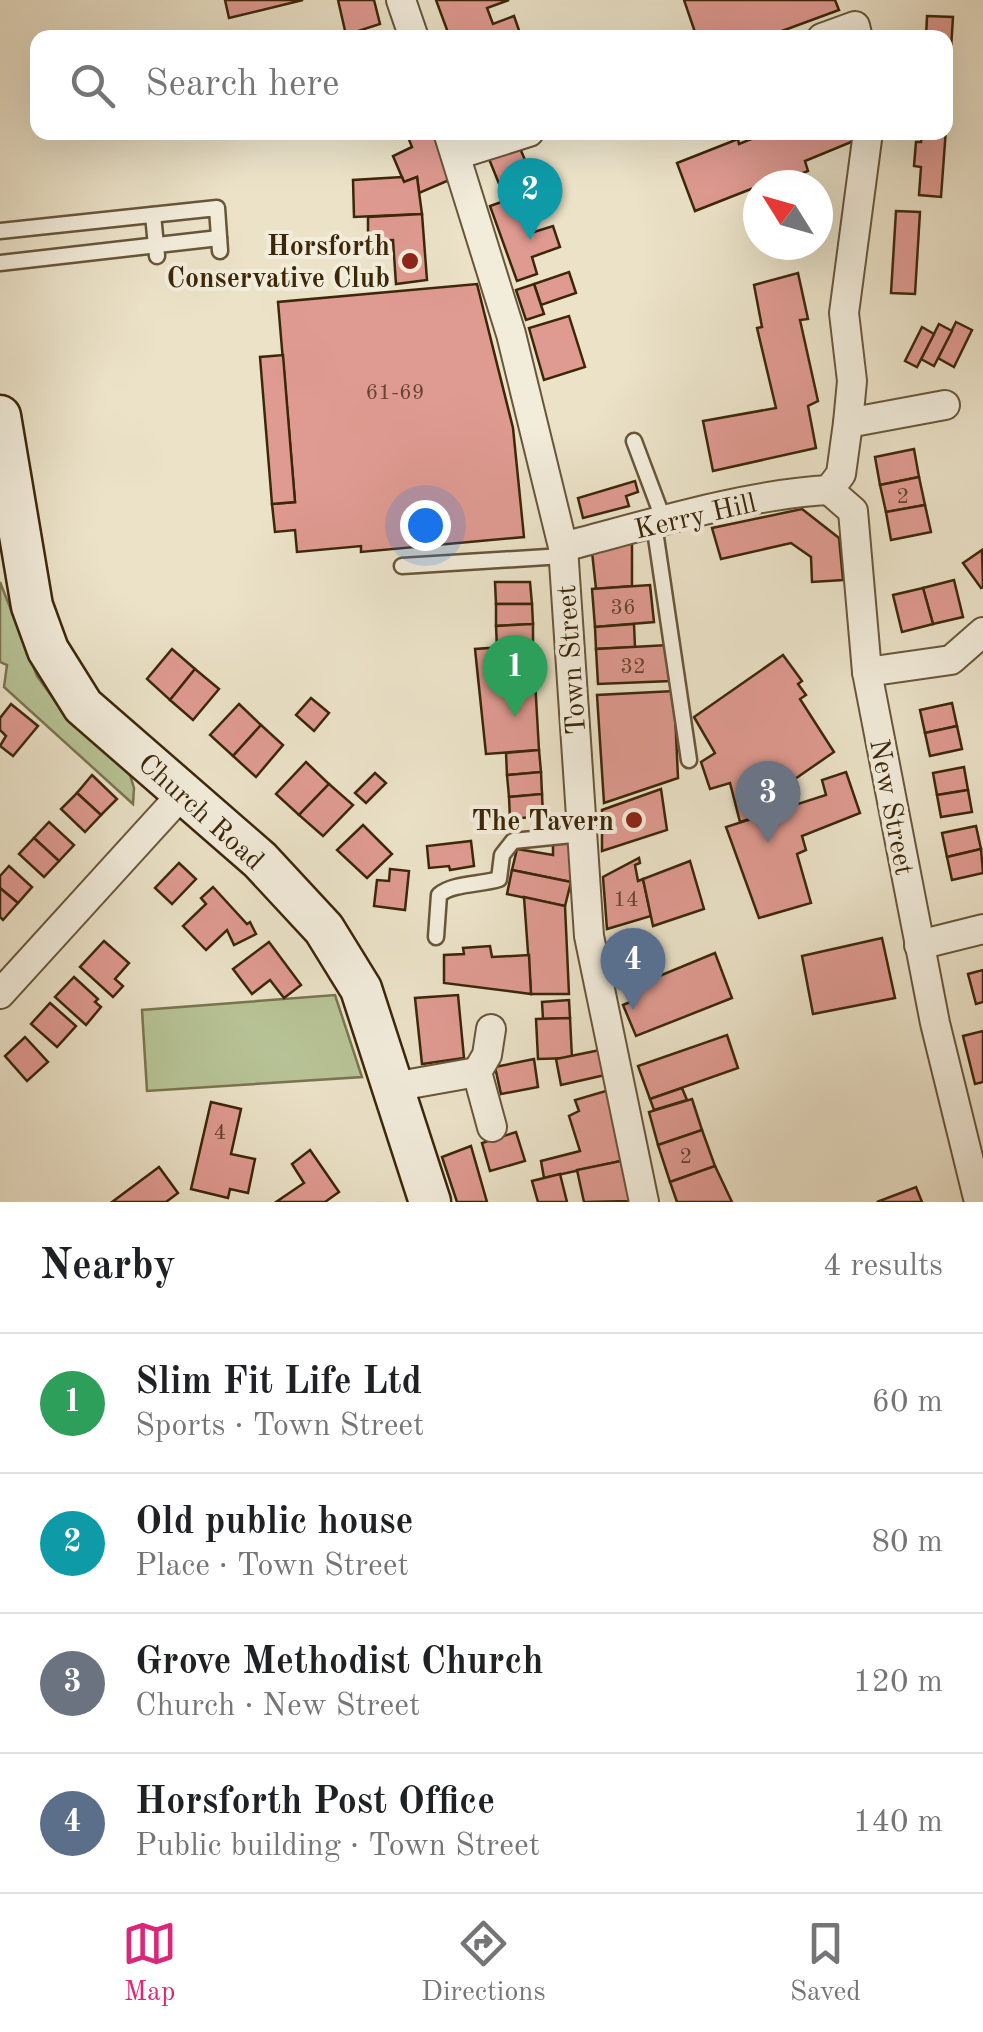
<!DOCTYPE html>
<meta charset="utf-8">
<style>
:root{--surface:#fff;--page:#f6f6f6;--text:#202124;--muted:#757577;--line:#e0e0e0;--accent:#db2777}
body{margin:0;font-family:"Old Standard TT",serif;background:var(--page);color:var(--text)}
.compass{position:absolute;left:743px;top:170px;width:90px;height:90px;border-radius:50%;background:var(--surface);box-shadow:0 10px 40px #0002;rotate:307deg}
.you{position:absolute;left:425px;top:525px;width:35px;height:35px;margin:-25px;border:8px solid #fff;border-radius:50%;background:#1a73e8;box-shadow:0 0 0 15px #1a73e833}
.badge{display:grid;place-items:center;width:65px;height:65px;border-radius:50%;background:var(--accent);color:#fff;font-size:32px;font-weight:700}
.pin{position:absolute;translate:-50% -82px;filter:drop-shadow(0 2px 5px #0008)}
.pin::after{content:'';position:absolute;top:52px;width:35px;height:30px;background:inherit;clip-path:polygon(0 0,100% 0,50% 100%)}
.list{margin:0;padding:0;list-style:none}
h2{display:flex;justify-content:space-between;align-items:center;height:130px;margin:0;padding:0 40px;font-size:42px}
h2 small{font-size:32px;font-weight:400;color:var(--muted)}
.list li{display:grid;grid-template-columns:65px 1fr auto;gap:30px;align-items:center;box-sizing:border-box;height:140px;padding:0 40px;border-top:2px solid var(--line)}
.list b{display:block;font-size:38px;white-space:nowrap}
.list p{margin:0;font-size:32px;white-space:nowrap;color:var(--muted)}
.list em{font-size:32px;font-style:normal;color:var(--muted)}
.icon{flex:none;width:55px;height:55px;fill:none;stroke:currentColor;stroke-width:2;stroke-linecap:round;stroke-linejoin:round}
.map{position:relative;flex:none;width:983px;height:1202px;overflow:hidden}
.search{position:absolute;background:var(--surface);box-shadow:0 10px 40px #0002;left:30px;right:30px;top:30px;height:110px;display:flex;align-items:center;gap:25px;box-sizing:border-box;padding:0 35px;border-radius:20px;color:var(--muted);font-size:38px}
.sheet{height:690px;background:var(--surface)}
nav{display:flex;justify-content:space-around;align-items:center;box-sizing:border-box;height:140px;border-top:2px solid var(--line);background:var(--surface);font-size:28px;color:var(--muted)}
nav a{display:grid;justify-items:center;gap:5px}
nav .on{color:var(--accent)}
.map>svg:first-child{display:block}
.green{fill:#b7c396;stroke:#7a7550;stroke-width:2.5}
.building{fill:#df9a91;stroke:#3c2709;stroke-width:2.5}
.lines{fill:none;stroke-linecap:round;stroke-linejoin:round}
.lane-casing{stroke:#685639;stroke-width:19}
.street-casing{stroke:#685639;stroke-width:32}
.secondary-casing{stroke:#3c2709;stroke-width:45}
.lane{stroke:#f2ecdb;stroke-width:14}
.street{stroke:#f2ecdb;stroke-width:28}
.secondary{stroke:#f2ecdb;stroke-width:40}
.poi-dot{fill:#8f2418;stroke:#f2ecdb;stroke-width:4}
.labels{text-anchor:middle;stroke-width:8;stroke-linejoin:round;paint-order:stroke}
.number-label{font-size:22px;fill:#65442b}
.poi-label{font-size:28px;font-weight:bold;fill:#3c2709;stroke:#f2ecdb;text-anchor:end}
.street-label{font-size:28px;fill:#3c2709;stroke:#f2ecdb}
</style>
<div class="map">
<svg width="983" height="1202" viewBox="0 0 983 1202">
<rect width="100%" height="100%" fill="#ebe2c8"/>
<filter id="stains"><feTurbulence type="fractalNoise" baseFrequency=".002" numOctaves="4"/><feColorMatrix values="0 0 0 0 .2 0 0 0 0 .09 0 0 0 0 .02 0 0 0 .5 -.17"/></filter>
<radialGradient id="worn" r=".72"><stop offset=".6" stop-color="#630" stop-opacity="0"/><stop offset="1" stop-color="#630" stop-opacity=".3"/></radialGradient>
<g class="green">
<polygon points="0,582 37,676 65,715 130,775 134,788 133,804 4,687 7,665 0,662"/>
<polygon points="335,995 362,1077 147,1091 142,1010"/>
</g>
<g class="building">
<polygon points="225,0 303,0 229,18"/>
<polygon points="338,0 374,0 380,24 346,35"/>
<polygon points="436,0 509,0 487,8 493,24 514,16 521,36 450,38"/>
<polygon points="684,0 835,0 839,10 763,38 697,38"/>
<polygon points="927,16 953,17 948,97 946,38 926,38"/>
<polygon points="946,115 947,115 941,197 919,195 921,167 914,166 916,142 921,142 922,132 946,132"/>
<polygon points="406,132 439,132 454,178 419,193 417,177 404,182 393,156 412,147"/>
<polygon points="769,132 853,132 856,140 805,161 808,171 773,185 758,185 758,191 752,193 751,189 695,211 677,163 738,139 739,144"/>
<polygon points="519,146 537,188 506,201 489,159"/>
<polygon points="402,177 404,182 417,177 422,214 354,217 353,180"/>
<polygon points="521,195 534,232 553,226 560,247 532,257 537,274 517,281 490,206"/>
<polygon points="896,211 920,212 915,294 891,293"/>
<polygon points="422,214 427,280 396,284 393,240 368,241 368,217"/>
<polygon points="569,272 576,293 541,305 534,284"/>
<polygon points="798,273 808,319 800,320 818,401 808,406 816,448 713,471 703,421 776,408 757,328 762,327 754,285"/>
<polygon points="477,284 513,428 524,537 361,552 361,546 297,552 295,530 275,532 272,504 295,502 278,302"/>
<polygon points="534,284 544,314 526,320 516,290"/>
<polygon points="569,316 585,367 544,380 529,328"/>
<polygon points="956,322 972,330 954,367 938,358"/>
<polygon points="939,324 952,331 934,366 921,359"/>
<polygon points="922,327 934,334 917,367 905,361"/>
<polygon points="283,355 295,502 272,504 260,357"/>
<polygon points="914,449 919,477 880,485 875,457"/>
<polygon points="919,477 925,505 886,512 880,485"/>
<polygon points="635,481 638,492 626,496 629,506 583,518 578,498"/>
<polygon points="925,505 931,532 891,540 886,512"/>
<polygon points="802,509 839,538 843,580 812,582 811,557 791,543 721,559 712,528"/>
<polygon points="632,542 632,586 596,589 592,552"/>
<polygon points="982,550 983,587 981,588 963,563"/>
<polygon points="954,580 963,617 933,624 923,588"/>
<polygon points="495,582 530,582 532,604 496,604"/>
<polygon points="650,585 654,622 595,627 592,589"/>
<polygon points="923,588 933,624 902,632 893,595"/>
<polygon points="496,604 532,604 533,624 496,626"/>
<polygon points="533,624 533,645 497,648 496,626"/>
<polygon points="634,624 635,647 596,649 595,627"/>
<polygon points="533,645 539,750 486,754 475,649"/>
<polygon points="668,645 671,681 598,684 596,649"/>
<polygon points="172,649 195,669 170,700 147,679"/>
<polygon points="783,655 802,681 798,684 806,695 800,699 834,752 792,781 785,770 767,780 779,810 740,822 730,783 710,789 701,762 715,753 694,717"/>
<polygon points="195,669 219,689 193,720 170,700"/>
<polygon points="674,691 678,778 604,803 597,695"/>
<polygon points="311,698 329,713 314,731 296,715"/>
<polygon points="952,703 957,726 925,733 920,710"/>
<polygon points="11,704 38,726 13,756 0,746 6,736 0,730 0,718"/>
<polygon points="239,704 261,725 233,756 210,735"/>
<polygon points="261,725 283,745 256,777 233,756"/>
<polygon points="957,726 962,749 930,756 925,733"/>
<polygon points="539,750 541,772 507,775 506,753"/>
<polygon points="306,762 329,784 299,815 276,794"/>
<polygon points="964,767 968,790 937,795 933,773"/>
<polygon points="541,772 542,794 509,797 507,775"/>
<polygon points="846,772 860,813 802,836 806,850 797,854 811,903 759,918 726,827 826,795 822,780"/>
<polygon points="375,773 386,783 366,803 355,793"/>
<polygon points="92,775 117,799 101,815 77,793"/>
<polygon points="329,784 353,805 323,836 299,815"/>
<polygon points="661,789 667,830 602,851 602,810"/>
<polygon points="968,790 972,812 941,817 937,795"/>
<polygon points="77,793 101,815 85,832 61,809"/>
<polygon points="542,794 543,816 510,819 509,797"/>
<polygon points="49,822 74,845 59,861 34,838"/>
<polygon points="363,825 392,854 367,878 337,850"/>
<polygon points="976,826 981,849 947,857 942,833"/>
<polygon points="34,838 59,861 44,877 19,854"/>
<polygon points="471,841 474,866 450,870 449,866 429,868 427,846"/>
<polygon points="572,841 571,882 512,870 517,849 553,855 553,842"/>
<polygon points="981,849 983,873 952,880 947,857"/>
<polygon points="639,858 640,863 635,865 638,881 643,879 651,916 607,929 603,877"/>
<polygon points="690,861 704,909 653,926 643,879"/>
<polygon points="179,863 196,879 172,904 155,888"/>
<polygon points="9,866 32,887 18,903 0,888 0,876"/>
<polygon points="390,869 409,871 405,910 374,906 377,880 389,881"/>
<polygon points="512,870 571,882 565,906 507,894"/>
<polygon points="213,887 247,924 250,922 256,934 234,945 227,930 206,950 183,926 206,904 201,898"/>
<polygon points="0,888 18,903 3,920 0,917"/>
<polygon points="524,897 565,906 569,994 531,994"/>
<polygon points="882,938 895,998 813,1014 802,956"/>
<polygon points="104,941 129,963 115,979 123,986 113,997 80,967"/>
<polygon points="269,942 301,985 284,998 270,980 252,994 233,969"/>
<polygon points="490,946 492,957 529,955 531,994 444,983 444,955 464,954 463,948"/>
<polygon points="715,953 732,998 636,1036 623,1005 630,1002 623,985 642,976 645,982"/>
<polygon points="983,970 983,1002 976,1004 968,974"/>
<polygon points="74,977 98,999 95,1002 101,1007 86,1025 55,997"/>
<polygon points="458,995 464,1058 422,1064 415,998"/>
<polygon points="569,1000 570,1018 543,1019 542,1002"/>
<polygon points="50,1003 76,1026 57,1047 31,1024"/>
<polygon points="570,1018 572,1058 538,1059 536,1019"/>
<polygon points="983,1031 983,1082 975,1084 963,1036"/>
<polygon points="727,1035 738,1068 650,1099 638,1066"/>
<polygon points="25,1037 48,1062 27,1081 5,1056"/>
<polygon points="600,1050 605,1075 561,1085 556,1059"/>
<polygon points="534,1059 538,1087 501,1094 495,1067"/>
<polygon points="682,1088 687,1100 654,1110 650,1099"/>
<polygon points="609,1090 621,1161 544,1178 541,1161 580,1151 569,1116 579,1111 575,1100"/>
<polygon points="692,1099 702,1130 658,1145 649,1112"/>
<polygon points="211,1102 241,1109 231,1154 255,1159 248,1193 230,1189 228,1198 191,1189"/>
<polygon points="702,1130 715,1166 670,1182 658,1145"/>
<polygon points="516,1132 525,1161 490,1171 482,1143"/>
<polygon points="471,1146 487,1202 457,1202 442,1157"/>
<polygon points="310,1150 339,1192 325,1202 276,1202 304,1183 292,1164"/>
<polygon points="621,1161 630,1201 584,1202 577,1170"/>
<polygon points="715,1166 732,1202 677,1202 670,1182"/>
<polygon points="159,1167 178,1193 166,1202 112,1202"/>
<polygon points="560,1174 567,1202 538,1202 532,1181"/>
<polygon points="916,1187 922,1202 877,1202"/>
</g>
<g class="lines">
<defs>
<g id="lane">
<polyline points="153,215 157,256"/>
<polyline points="0,231 217,208 220,251"/>
<polyline points="0,263 219,238"/>
<polyline points="634,441 664,521"/>
<polyline points="654,524 689,760"/>
<polyline points="402,566 563,556"/>
<path d="M436,937L439,895C453,883 480,885 499,879L502,855L513,841L582,834"/>
</g>
<g id="street">
<polyline points="401,0 414,38"/>
<polyline points="822,38 855,26 858,38"/>
<polyline points="448,132 511,334 563,547 589,936 644,1202"/>
<polyline points="868,132 844,313 852,381 848,423 841,474 829,490 853,511 867,672 935,1023 979,1202"/>
<polyline points="456,155 529,132"/>
<polyline points="848,423 945,405"/>
<path d="M563,547C644,526 746,494 829,490"/>
<polyline points="867,672 951,660 983,632"/>
<polyline points="919,945 983,929"/>
<polyline points="0,994 183,793"/>
<polyline points="491,1029 487,1055 477,1072 492,1127"/>
<polyline points="393,1087 477,1072"/>
</g>
<polyline id="secondary" points="0,416 32,606 48,650 83,706 260,860 324,929 361,989 430,1202"/>
</defs>
<use href="#lane" class="lane-casing"/>
<use href="#street" class="street-casing"/>
<use href="#secondary" class="secondary-casing"/>
<use href="#lane" class="lane"/>
<use href="#street" class="street"/>
<use href="#secondary" class="secondary"/>
</g>
<g class="poi-dot">
<circle cx="410" cy="261" r="10"/>
<circle cx="634" cy="820" r="10"/>
</g>
<g class="labels">
<g class="number-label">
<text x="395" y="399">61-69</text>
<text x="903" y="503">2</text>
<text x="623" y="614">36</text>
<text x="633" y="673">32</text>
<text x="626" y="906">14</text>
<text x="220" y="1139">4</text>
<text x="686" y="1163">2</text>
</g>
<g class="poi-label">
<text x="390" y="255">Horsforth<tspan x="390" dy="32">Conservative Club</tspan></text>
<text x="614" y="830">The Tavern</text>
</g>
<g class="street-label">
<text transform="translate(695 515) rotate(-13)" y="10">Kerry Hill</text>
<text transform="translate(570 660) rotate(-94)" y="10">Town Street</text>
<text transform="translate(893 807) rotate(79)" y="10">New Street</text>
<text transform="translate(202 811) rotate(42)" y="10">Church Road</text>
</g>
</g>
<rect width="100%" height="100%" filter="url(#stains)"/>
<rect width="100%" height="100%" fill="url(#worn)"/>
</svg>
<svg class="compass" viewBox="-18 -18 36 36"><path d="M0-13l5 13h-10z" fill="#e53935"/><path d="M0 13l5-13h-10z" fill="#757577"/></svg>
<div class="you"></div>
<div class="pin badge" style="left:515px;top:717px;background:#2e9e5b">1</div>
<div class="pin badge" style="left:530px;top:240px;background:#0f9aa8">2</div>
<div class="pin badge" style="left:768px;top:843px;background:#6b7280">3</div>
<div class="pin badge" style="left:633px;top:1010px;background:#5c6f8a">4</div>
<div class="search"><svg class="icon" aria-label="search" viewBox="0 0 24 24"><circle cx="10" cy="10" r="6"/><path d="M15 15l6 6"/></svg>Search here</div>
</div>
<section class="sheet">
<h2>Nearby<small>4 results</small></h2>
<ul class="list">
<li><span class="badge" style="background:#2e9e5b">1</span><div><b>Slim Fit Life Ltd</b><p>Sports · Town Street</p></div><em>60 m</em></li>
<li><span class="badge" style="background:#0f9aa8">2</span><div><b>Old public house</b><p>Place · Town Street</p></div><em>80 m</em></li>
<li><span class="badge" style="background:#6b7280">3</span><div><b>Grove Methodist Church</b><p>Church · New Street</p></div><em>120 m</em></li>
<li><span class="badge" style="background:#5c6f8a">4</span><div><b>Horsforth Post Office</b><p>Public building · Town Street</p></div><em>140 m</em></li>
</ul>
</section>
<nav>
<a class="on"><svg class="icon" aria-label="map" viewBox="0 0 24 24"><path d="M3 6l6-2 6 2 6-2v14l-6 2-6-2-6 2zM9 4v14M15 6v14"/></svg>Map</a>
<a><svg class="icon" aria-label="directions" viewBox="0 0 24 24"><path d="M12 3l9 9-9 9-9-9zM9 14v-3h6M13 9l2 2-2 2"/></svg>Directions</a>
<a><svg class="icon" aria-label="saved" viewBox="0 0 24 24"><path d="M7 4h10v16l-5-4-5 4z"/></svg>Saved</a>
</nav>
